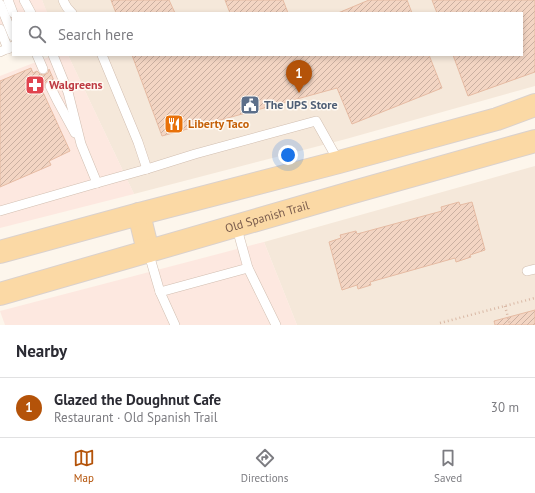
<!DOCTYPE html>
<meta charset="utf-8">
<style>
:root{--surface:#fff;--page:#f7f7f7;--text:#2b2b33;--muted:#7c7c81;--line:#e1e1e2;--accent:#b45309}
body{margin:0;font-family:"PT Sans",sans-serif;background:var(--page);color:var(--text)}
.you{position:absolute;left:288px;top:155px;width:14px;height:14px;margin:-10px;border:3px solid #fff;border-radius:50%;background:#1a73e8;box-shadow:0 0 0 6px #1a73e833}
.badge{display:grid;place-items:center;width:26px;height:26px;border-radius:50%;background:var(--accent);color:#fff;font-size:13px;font-weight:700}
.pin{position:absolute;translate:-50% -33px;filter:drop-shadow(0 1px 2px #0008)}
.pin::after{content:'';position:absolute;top:21px;width:14px;height:12px;background:inherit;clip-path:polygon(0 0,100% 0,50% 100%)}
.list{margin:0;padding:0;list-style:none}
h2{display:flex;justify-content:space-between;align-items:center;height:52px;margin:0;padding:0 16px;font-size:17px}
h2 small{font-size:13px;font-weight:400;color:var(--muted)}
.list li{display:grid;grid-template-columns:26px 1fr auto;gap:12px;align-items:center;box-sizing:border-box;height:60px;padding:0 16px;border-top:1px solid var(--line)}
.list b{display:block;font-size:15px;white-space:nowrap}
.list p{margin:0;font-size:13px;white-space:nowrap;color:var(--muted)}
.list em{font-size:13px;font-style:normal;color:var(--muted)}
.icon{flex:none;width:22px;height:22px;fill:none;stroke:currentColor;stroke-width:2;stroke-linecap:round;stroke-linejoin:round}
.map{position:relative;flex:none;width:535px;height:325px;overflow:hidden}
.search{position:absolute;background:var(--surface);box-shadow:0 2px 6px #0003;left:12px;right:12px;top:12px;height:44px;display:flex;align-items:center;gap:10px;box-sizing:border-box;padding:0 14px;border-radius:0px;color:var(--muted);font-size:15px}
.sheet{height:112px;background:var(--surface)}
nav{display:flex;justify-content:space-around;align-items:center;box-sizing:border-box;height:56px;border-top:1px solid var(--line);background:var(--surface);font-size:11px;color:var(--muted)}
nav a{display:grid;justify-items:center;gap:2px}
nav .on{color:var(--accent)}
.map>svg:first-child{display:block}
.residential{fill:#f5e8da}
.commercial{fill:#fde8e0}
.building{fill:url(#building-hatch);stroke:#e6bba3}
.lines{fill:none;stroke-linecap:round;stroke-linejoin:round}
.service-casing{stroke:#d1beb0;stroke-width:10}
.primary-casing{stroke:#dad1cd;stroke-width:24}
.path{stroke:#d9b8a5;stroke-width:2.5;stroke-dasharray:1 3;stroke-linecap:butt}
.service{stroke:#fff;stroke-width:9}
.primary{stroke:#fbd9a5;stroke-width:22}
.labels{text-anchor:middle;stroke-width:3;stroke-linejoin:round;paint-order:stroke}
.health-label{font-size:12px;font-weight:bold;fill:#be3a42;stroke:#fffaf3;text-anchor:start}
.service-label{font-size:12px;font-weight:bold;fill:#4e5e75;stroke:#fffaf3;text-anchor:start}
.food-label{font-size:12px;font-weight:bold;fill:#c56008;stroke:#fffaf3;text-anchor:start}
.street-label{font-size:12px;fill:#7a5c4d;stroke:#fffaf3}
</style>
<div class="map">
<svg width="535" height="325" viewBox="0 0 535 325">
<defs>
<pattern id="building-hatch" width="6" height="6" patternUnits="userSpaceOnUse"><rect width="6" height="6" fill="#f3d5c3"/><path d="M-1 1l2-2M0 6l6-6M5 7l2-2" fill="none" stroke="#cab0a1"/></pattern>
</defs>
<rect width="100%" height="100%" fill="#fdf6ec"/>
<g class="residential">
<polygon points="42,0 535,0 535,86 346,139 134,194 68,55 522,55 522,13 47,13"/>
<polygon points="535,166 535,325 297,325 264,242"/>
</g>
<g class="commercial">
<polygon points="0,0 42,0 47,12 46,13 13,13 13,36 0,42"/>
<polygon points="54,55 68,55 134,194 0,228 0,76"/>
<polygon points="264,242 297,325 5,325 0,311"/>
</g>
<g class="building">
<polygon points="111,0 169,0 175,13 116,13"/>
<polygon points="225,0 283,0 288,13 230,13"/>
<polygon points="369,0 407,0 412,13 338,13"/>
<polygon points="432,0 535,0 535,72 468,96 453,55 522,55 522,13 437,13"/>
<polygon points="132,55 429,55 442,88 352,124 337,88 162,136"/>
<polygon points="31,68 33,73 37,71 40,74 43,75 48,73 49,69 55,83 51,80 47,81 45,83 44,88 42,90 70,151 49,161 51,165 0,187 0,81"/>
<polygon points="459,202 460,205 472,202 485,250 470,255 471,257 456,262 455,258 370,282 371,285 358,289 357,285 342,290 329,242 341,238 340,235 356,231 357,234 442,211 441,207"/>
<polygon points="535,310 535,325 495,325 494,321"/>
</g>
<g class="lines">
<defs>
<g id="service">
<polyline points="8,0 13,13"/>
<polyline points="24,0 31,13"/>
<path d="M63,0C65,5 67,9 72,13"/>
<polyline points="0,4 13,36"/>
<polyline points="0,29 8,49"/>
<polyline points="0,52 13,46"/>
<polyline points="37,55 43,69"/>
<polyline points="53,55 68,92 81,144 97,183"/>
<polyline points="102,55 138,142 147,169 195,154 316,121 339,162"/>
<polyline points="50,86 57,100 75,133"/>
<polyline points="0,211 97,183 147,169"/>
<polyline points="236,225 248,268"/>
<polyline points="148,251 160,292 175,325"/>
<polyline points="527,271 535,269"/>
<polyline points="160,292 248,268 276,325"/>
</g>
<g id="primary">
<polyline points="139,214 148,251"/>
<polyline points="0,252 139,214 339,162 497,119 535,105"/>
<path id="s1" d="M0,294L350,193L535,141"/>
</g>
</defs>
<use href="#service" class="service-casing"/>
<use href="#primary" class="primary-casing"/>
<g class="path">
<polyline points="505,306 510,325"/>
<polyline points="440,323 535,298"/>
</g>
<use href="#service" class="service"/>
<use href="#primary" class="primary"/>
</g>
<defs>
<symbol id="pharmacy-square" viewBox="-11 -11 22 22"><rect x="-9" y="-9" width="18" height="18" rx="4" fill="#e0444e" stroke="#fffaf3"/><path d="M-2-6h4v4h4v4h-4v4h-4v-4h-4v-4h4Z" fill="#fff"/></symbol>
<symbol id="civic-square" viewBox="-11 -11 22 22"><rect x="-9" y="-9" width="18" height="18" rx="4" fill="#5c6f8a" stroke="#fffaf3"/><path d="M-.6-6.5H3V-4.5H.6V-3L4-1V1h2V6H-6V1h2V-1L-.6-3ZM-1.2 2.5V6h2.4V2.5Z" fill="#fff"/></symbol>
<symbol id="restaurant-square" viewBox="-11 -11 22 22"><rect x="-9" y="-9" width="18" height="18" rx="4" fill="#e8710a" stroke="#fffaf3"/><path d="M-5-6h1v4h1v-4h1v4h1v-4h1v5L-1.5 .5V6h-2V.5L-5-1ZM5-6V6H3V1.5H1.5Q1.5-4 5-6Z" fill="#fff"/></symbol>
</defs>
<g fill-rule="evenodd">
<use href="#pharmacy-square" x="24" y="74" width="22" height="22"/>
<use href="#civic-square" x="239" y="94" width="22" height="22"/>
<use href="#restaurant-square" x="163" y="113" width="22" height="22"/>
</g>
<g class="labels">
<g class="health-label">
<text x="49" y="89">Walgreens</text>
</g>
<g class="service-label">
<text x="264" y="109">The UPS Store</text>
</g>
<g class="food-label">
<text x="188" y="128">Liberty Taco</text>
</g>
<g class="street-label">
<text dy="4" stroke="none"><textPath href="#s1" startOffset="278">Old Spanish Trail</textPath></text>
</g>
</g>
</svg>
<div class="you"></div>
<div class="pin badge" style="left:299px;top:93px">1</div>
<div class="search"><svg class="icon" aria-label="search" viewBox="0 0 24 24"><circle cx="10" cy="10" r="6"/><path d="M15 15l6 6"/></svg>Search here</div>
</div>
<section class="sheet">
<h2>Nearby<small></small></h2>
<ul class="list">
<li><span class="badge">1</span><div><b>Glazed the Doughnut Cafe</b><p>Restaurant · Old Spanish Trail</p></div><em>30 m</em></li>
</ul>
</section>
<nav>
<a class="on"><svg class="icon" aria-label="map" viewBox="0 0 24 24"><path d="M3 6l6-2 6 2 6-2v14l-6 2-6-2-6 2zM9 4v14M15 6v14"/></svg>Map</a>
<a><svg class="icon" aria-label="directions" viewBox="0 0 24 24"><path d="M12 3l9 9-9 9-9-9zM9 14v-3h6M13 9l2 2-2 2"/></svg>Directions</a>
<a><svg class="icon" aria-label="saved" viewBox="0 0 24 24"><path d="M7 4h10v16l-5-4-5 4z"/></svg>Saved</a>
</nav>
